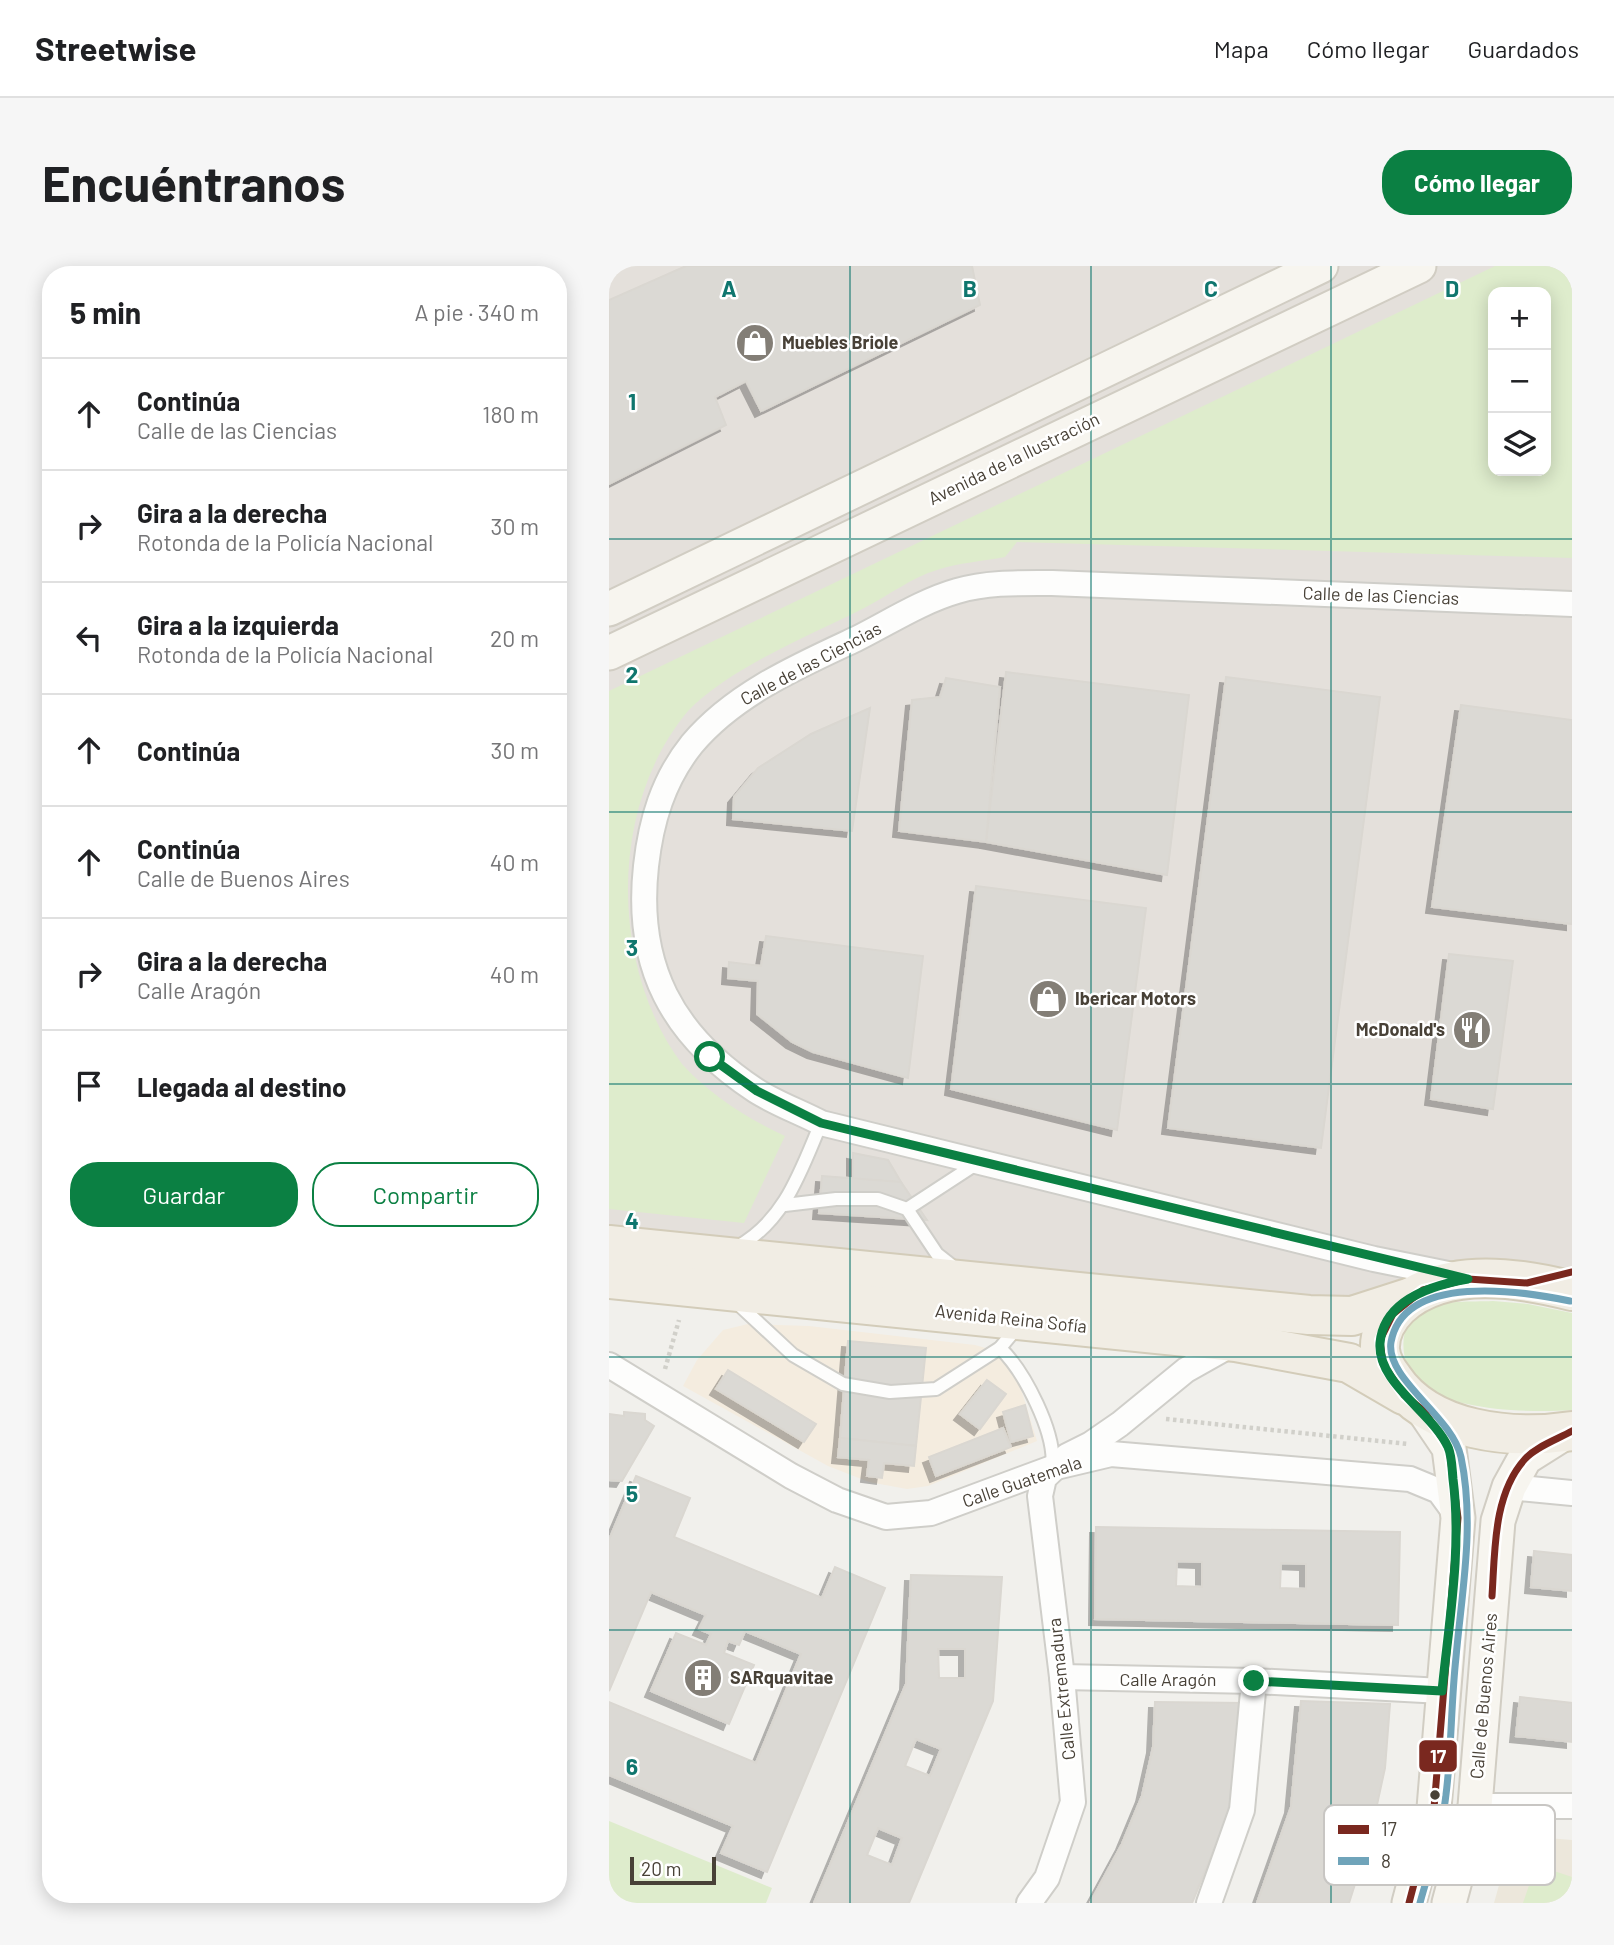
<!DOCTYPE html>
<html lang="es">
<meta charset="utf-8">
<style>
:root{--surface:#fff;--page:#f6f6f6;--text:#202124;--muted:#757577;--line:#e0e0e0;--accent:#0b8043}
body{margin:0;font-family:Barlow,sans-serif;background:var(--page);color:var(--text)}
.controls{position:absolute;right:21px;top:21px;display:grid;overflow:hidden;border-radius:14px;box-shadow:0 4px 18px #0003}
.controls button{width:63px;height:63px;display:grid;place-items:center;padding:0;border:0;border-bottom:2px solid var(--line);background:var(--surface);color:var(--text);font:35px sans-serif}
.scale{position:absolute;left:21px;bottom:18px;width:86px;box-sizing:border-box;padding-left:7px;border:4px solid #484137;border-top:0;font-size:19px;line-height:24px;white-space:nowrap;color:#484137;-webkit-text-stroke:5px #fff;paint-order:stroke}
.stop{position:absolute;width:21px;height:21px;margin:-16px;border:5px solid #0b8043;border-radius:50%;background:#fff}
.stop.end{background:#0b8043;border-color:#fff;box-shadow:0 2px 7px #0008}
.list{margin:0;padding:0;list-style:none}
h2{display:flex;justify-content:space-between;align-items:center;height:91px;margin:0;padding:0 28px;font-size:30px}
h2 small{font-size:23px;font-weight:400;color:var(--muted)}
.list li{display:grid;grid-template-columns:46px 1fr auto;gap:21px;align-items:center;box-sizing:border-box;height:112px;padding:0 28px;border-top:2px solid var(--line)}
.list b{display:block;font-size:26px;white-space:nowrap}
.list p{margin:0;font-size:23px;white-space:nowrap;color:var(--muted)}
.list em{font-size:23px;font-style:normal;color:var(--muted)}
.actions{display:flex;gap:14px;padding:21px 28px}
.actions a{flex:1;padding:16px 0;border:2px solid var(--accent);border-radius:28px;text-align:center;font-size:24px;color:var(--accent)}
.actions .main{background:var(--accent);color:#fff}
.icon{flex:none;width:38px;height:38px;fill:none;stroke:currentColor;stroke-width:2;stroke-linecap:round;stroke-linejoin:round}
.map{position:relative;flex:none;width:963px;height:1637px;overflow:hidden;border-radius:28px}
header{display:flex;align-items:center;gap:42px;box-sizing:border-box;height:98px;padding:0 35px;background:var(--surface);border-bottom:2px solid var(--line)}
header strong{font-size:33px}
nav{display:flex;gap:38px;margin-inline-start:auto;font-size:24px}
.intro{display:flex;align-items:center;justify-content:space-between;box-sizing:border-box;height:168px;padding:0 42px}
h1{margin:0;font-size:49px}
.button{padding:18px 32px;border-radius:28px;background:var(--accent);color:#fff;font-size:24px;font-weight:700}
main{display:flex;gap:42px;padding:0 42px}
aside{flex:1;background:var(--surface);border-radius:28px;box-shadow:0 4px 18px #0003}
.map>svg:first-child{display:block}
.commercial{fill:#f4ecdf}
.industrial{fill:#e4e0db;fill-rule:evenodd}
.education{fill:#ece7db}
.green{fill:#deeccc;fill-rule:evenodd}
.building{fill:#dbd9d4;stroke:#dad7d1;stroke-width:2;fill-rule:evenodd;filter:url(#shadow)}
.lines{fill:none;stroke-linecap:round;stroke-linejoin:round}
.lane-casing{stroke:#cfcec9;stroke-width:16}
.street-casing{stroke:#cfcec9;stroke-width:28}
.secondary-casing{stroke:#d1cdc3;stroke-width:37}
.primary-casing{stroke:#d3ccb9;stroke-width:42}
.path{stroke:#d1d0ca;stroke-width:4.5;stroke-dasharray:3.5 3.5;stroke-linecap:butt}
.lane{stroke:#fdfdfc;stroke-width:12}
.street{stroke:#fdfdfc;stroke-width:24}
.secondary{stroke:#f7f5ef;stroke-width:33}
.primary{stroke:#f1ede4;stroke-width:38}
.bus-1-casing{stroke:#fff;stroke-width:12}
.bus-2-casing{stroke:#fff;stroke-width:12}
.bus-1{stroke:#7a281f;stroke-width:7}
.bus-2{stroke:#70a4ba;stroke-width:7}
.route{stroke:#0b8043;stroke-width:9}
.grid{fill:none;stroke:#0f766e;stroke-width:2;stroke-opacity:0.55}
.bus-dot{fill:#484137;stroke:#fff;stroke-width:2.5}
.labels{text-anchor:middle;stroke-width:5;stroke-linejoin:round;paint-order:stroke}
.poi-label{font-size:18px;font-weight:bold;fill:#484137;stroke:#fff;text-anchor:start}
.street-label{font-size:18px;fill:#484137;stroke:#fff}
.key{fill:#fff;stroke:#c8c6c3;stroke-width:2}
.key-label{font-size:19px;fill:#484137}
.grid-label{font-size:23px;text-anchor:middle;font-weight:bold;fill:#0f766e;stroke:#fff;stroke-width:5;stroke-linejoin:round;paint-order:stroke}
.line-badge{stroke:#fff;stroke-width:2.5}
.badge-label{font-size:19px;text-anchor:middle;font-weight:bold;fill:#fff}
</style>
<header>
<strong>Streetwise</strong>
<nav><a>Mapa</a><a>Cómo llegar</a><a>Guardados</a></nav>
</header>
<div class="intro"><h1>Encuéntranos</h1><a class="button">Cómo llegar</a></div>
<main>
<aside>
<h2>5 min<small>A pie · 340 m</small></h2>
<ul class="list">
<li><svg class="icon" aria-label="ahead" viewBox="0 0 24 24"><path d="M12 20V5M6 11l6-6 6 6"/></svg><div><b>Continúa</b><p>Calle de las Ciencias</p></div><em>180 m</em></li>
<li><svg class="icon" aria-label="right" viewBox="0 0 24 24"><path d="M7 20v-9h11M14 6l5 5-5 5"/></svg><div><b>Gira a la derecha</b><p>Rotonda de la Policía Nacional</p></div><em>30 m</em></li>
<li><svg class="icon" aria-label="left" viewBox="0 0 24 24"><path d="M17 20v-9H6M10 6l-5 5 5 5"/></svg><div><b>Gira a la izquierda</b><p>Rotonda de la Policía Nacional</p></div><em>20 m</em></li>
<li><svg class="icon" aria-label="ahead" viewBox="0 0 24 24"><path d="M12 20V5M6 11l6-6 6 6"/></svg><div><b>Continúa</b></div><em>30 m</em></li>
<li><svg class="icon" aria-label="ahead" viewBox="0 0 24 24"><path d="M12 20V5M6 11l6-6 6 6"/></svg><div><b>Continúa</b><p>Calle de Buenos Aires</p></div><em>40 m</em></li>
<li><svg class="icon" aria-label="right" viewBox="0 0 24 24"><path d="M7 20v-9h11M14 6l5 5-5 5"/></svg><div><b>Gira a la derecha</b><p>Calle Aragón</p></div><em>40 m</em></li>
<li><svg class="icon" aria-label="arrive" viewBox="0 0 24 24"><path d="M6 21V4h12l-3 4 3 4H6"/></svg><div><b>Llegada al destino</b></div></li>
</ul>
<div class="actions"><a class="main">Guardar</a><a>Compartir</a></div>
</aside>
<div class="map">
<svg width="963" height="1637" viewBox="0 0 963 1637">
<defs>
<filter id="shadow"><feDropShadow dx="-6" dy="6" stdDeviation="0" flood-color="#0004"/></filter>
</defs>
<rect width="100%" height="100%" fill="#f1f0ec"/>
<polygon class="commercial" points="139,1058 200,1060 366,1079 394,1087 409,1113 428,1175 319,1220 298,1223 260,1216 219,1200 74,1120 88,1094 114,1064"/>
<path class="industrial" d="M0,0H963V1021L918,1013L742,1046L0,974ZM884,26H937V205H884Z"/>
<polygon class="education" points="904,1569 963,1574 963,1637 885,1637"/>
<g class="green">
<path d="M886,0H963V292L408,276L396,291C374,295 349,297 328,304C304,311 280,329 257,341C203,369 121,401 79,445C0,539 0,700 73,798C101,829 139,853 176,870L135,957L0,943V425ZM884,26H937V205H884Z"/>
<path d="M884,1035L919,1038L963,1047V1144C923,1147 842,1145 810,1118C791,1101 786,1056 814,1043C835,1034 862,1036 884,1035Z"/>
<polygon points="0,1555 163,1622 157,1637 0,1637"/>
<polygon points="927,1599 963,1611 962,1637 914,1637"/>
</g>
<g class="building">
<polygon points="77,0 363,0 371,39 152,145 137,115 106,131 117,159 0,218 0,34"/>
<polygon points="397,406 580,429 558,609 377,576"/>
<polygon points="617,411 771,431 712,882 559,862"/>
<polygon points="337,412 391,421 377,576 290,565 303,434 331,431"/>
<polygon points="852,439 963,454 963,658 823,641"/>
<polygon points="261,442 243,565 124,553 125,531 149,502 202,468"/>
<polygon points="367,620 537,642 508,864 342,823"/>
<polygon points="157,670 314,690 299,812 204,786 183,776 148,748 149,715 119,712 120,696 152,700"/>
<polygon points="840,688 904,695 884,843 822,833"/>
<polygon points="244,887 279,894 292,916 244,913"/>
<polygon points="213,910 292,916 318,954 210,947"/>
<polygon points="239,1075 317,1082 307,1180 231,1172"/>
<polygon points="119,1104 207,1158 195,1176 107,1123"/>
<polygon points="378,1114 397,1128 371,1163 351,1148"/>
<polygon points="416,1139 424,1170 402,1176 394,1146"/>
<polygon points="15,1146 36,1148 36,1154 45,1160 13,1215 0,1214 0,1148 15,1150"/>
<polygon points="394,1162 402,1181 327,1210 320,1191"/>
<polygon points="231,1172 307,1180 305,1200 275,1197 273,1212 258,1210 260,1194 229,1191"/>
<polygon points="27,1210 81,1232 65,1271 213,1332 226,1301 276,1322 158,1606 112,1587 124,1560 0,1509 0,1436 147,1497 192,1388 136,1365 130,1379 119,1375 115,1387 145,1399 120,1458 42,1425 67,1367 97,1379 102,1368 90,1363 97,1349 42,1326 0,1425 0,1274"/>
<path d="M487,1261L791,1266L789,1359L486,1353ZM568,1295L593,1296V1321L567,1320ZM672,1297L697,1298V1323L671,1322Z"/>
<polygon points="925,1285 963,1289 963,1325 922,1321"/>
<path d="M302,1309L393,1311L384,1435L300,1637H205L297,1418ZM329,1383H356V1412H330ZM307,1473L332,1483L321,1510L296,1500ZM269,1562L293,1572L283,1599L258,1589Z"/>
<polygon points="911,1431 963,1437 963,1476 907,1470"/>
<polygon points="692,1435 781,1438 776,1502 761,1571 740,1637 648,1637 682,1541"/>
<polygon points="546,1436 636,1437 630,1497 617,1555 583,1637 481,1637 513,1578 533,1530 544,1481"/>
</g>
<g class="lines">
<defs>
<g id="lane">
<polyline points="176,939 227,933 269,933 298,943 328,988 347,1003"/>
<polyline points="298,943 370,896"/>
<path d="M128,981C176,955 192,904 212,857"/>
<polyline points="127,1036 184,1089 234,1118 281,1126 327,1123 391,1082 410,1059"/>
<path d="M391,1082C415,1105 448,1168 443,1202"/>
</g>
<g id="street">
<path d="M849,1010L765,993L212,857C191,846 166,837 146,824C63,769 26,700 37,600C42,555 54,514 83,478C125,428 189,400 247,373C279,357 313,335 348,325C379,316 411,317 443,317L963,338"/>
<polyline points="0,1099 182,1210 228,1234 277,1251 322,1247 443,1202 502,1188 801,1213 830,1225 849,1251"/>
<polyline points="900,1221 963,1227"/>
<polyline points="453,1411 645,1415 833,1425"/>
<polyline points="866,1540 963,1540"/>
<polyline points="420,1637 438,1612 464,1536 453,1411 431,1230 435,1212 458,1190 482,1178 511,1158 577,1104 625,1077"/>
<polyline points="600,1637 633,1544 645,1415"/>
</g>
<g id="secondary">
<polyline points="0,343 712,0"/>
<polyline points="0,387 810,0"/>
<polyline points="800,1637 825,1542 849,1252 840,1182 815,1145"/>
<polyline points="840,1637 866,1540 889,1255 900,1221 916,1192 959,1165"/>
</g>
<g id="primary">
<polyline points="0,979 700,1049 743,1050 802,1031"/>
<polyline points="0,1013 627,1076 740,1097 795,1129"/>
<path d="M963,1025C909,1011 834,1000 790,1041C779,1052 770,1067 771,1084C772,1095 777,1103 784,1112C820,1166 903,1174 963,1165"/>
</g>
</defs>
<use href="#lane" class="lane-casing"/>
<use href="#street" class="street-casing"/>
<use href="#secondary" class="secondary-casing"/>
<use href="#primary" class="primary-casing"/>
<g class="path">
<polyline points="56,1103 70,1054"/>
<polyline points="557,1153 799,1178"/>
</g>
<use href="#lane" class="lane"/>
<use href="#street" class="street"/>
<use href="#secondary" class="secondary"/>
<use href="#primary" class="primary"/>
<defs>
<g id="bus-1">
<path d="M883,1330C886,1286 884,1228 916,1193C926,1181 949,1173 963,1165"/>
<polyline points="800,1637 825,1542 849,1252 840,1182 815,1145 795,1129 774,1098 771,1074 784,1048 814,1024 859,1013 918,1017 963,1006"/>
</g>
<path id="bus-2" d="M811,1637C818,1610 829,1583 833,1555C843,1501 841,1446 847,1391C853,1324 866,1258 852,1191C843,1150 776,1113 782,1076C795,1006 913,1025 961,1035"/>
</defs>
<use href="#bus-1" class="bus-1-casing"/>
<use href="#bus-2" class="bus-2-casing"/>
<use href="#bus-1" class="bus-1"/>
<use href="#bus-2" class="bus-2"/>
</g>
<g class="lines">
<path class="route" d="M101,791L148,825L212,857L859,1013C824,1019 775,1033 771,1077C768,1117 823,1146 839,1181C843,1190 843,1203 844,1213C853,1283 840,1355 833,1425L645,1415"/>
</g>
<path class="grid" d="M241,0V1637M482,0V1637M722,0V1637M0,273H963M0,546H963M0,818H963M0,1091H963M0,1364H963"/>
<defs>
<symbol id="shop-disc" viewBox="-11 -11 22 22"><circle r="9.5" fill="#837e76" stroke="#fff"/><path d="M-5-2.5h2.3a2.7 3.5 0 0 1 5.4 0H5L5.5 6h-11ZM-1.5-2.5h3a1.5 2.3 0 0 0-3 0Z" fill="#fff"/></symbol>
<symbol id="restaurant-disc" viewBox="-11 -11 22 22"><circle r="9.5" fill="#837e76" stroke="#fff"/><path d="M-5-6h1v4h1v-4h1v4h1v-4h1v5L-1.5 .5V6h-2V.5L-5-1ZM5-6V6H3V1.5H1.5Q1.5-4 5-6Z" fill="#fff"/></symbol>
<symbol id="building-disc" viewBox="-11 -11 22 22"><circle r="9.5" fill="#837e76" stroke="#fff"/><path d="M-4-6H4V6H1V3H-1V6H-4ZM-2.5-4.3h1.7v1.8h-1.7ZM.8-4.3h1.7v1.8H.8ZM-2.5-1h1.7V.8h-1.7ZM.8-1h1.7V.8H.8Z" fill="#fff"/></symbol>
</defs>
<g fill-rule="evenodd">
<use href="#shop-disc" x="124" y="55" width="44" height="44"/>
<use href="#shop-disc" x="417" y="711" width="44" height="44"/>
<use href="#restaurant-disc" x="841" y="742" width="44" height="44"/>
<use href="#building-disc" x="72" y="1390" width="44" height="44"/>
</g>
<circle class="bus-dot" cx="826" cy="1529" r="6"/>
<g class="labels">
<g class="poi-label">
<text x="173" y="83">Muebles Briole</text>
<text x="466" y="739">Ibericar Motors</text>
<text x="836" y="770" text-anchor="end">McDonald's</text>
<text x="121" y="1418">SARquavitae</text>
</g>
<g class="street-label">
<text transform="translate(405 193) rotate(-26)" y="6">Avenida de la Ilustración</text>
<text transform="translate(772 330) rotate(2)" y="6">Calle de las Ciencias</text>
<text transform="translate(202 398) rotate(-28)" y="6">Calle de las Ciencias</text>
<text transform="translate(402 1053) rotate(6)" y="6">Avenida Reina Sofía</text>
<text transform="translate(413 1216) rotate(-19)" y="6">Calle Guatemala</text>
<text x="559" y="1420">Calle Aragón</text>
<text transform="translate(453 1423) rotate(-96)" y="6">Calle Extremadura</text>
<text transform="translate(875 1430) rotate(-85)" y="6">Calle de Buenos Aires</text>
</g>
</g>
<rect x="715" y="1539" width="231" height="80" rx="10" class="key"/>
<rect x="729" y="1559" width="31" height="9" fill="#7a281f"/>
<rect x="729" y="1591" width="31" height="8" fill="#70a4ba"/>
<g class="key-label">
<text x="772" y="1570">17</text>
<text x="772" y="1602">8</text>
</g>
<g class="grid-label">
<text x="120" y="31">A</text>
<text x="361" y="31">B</text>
<text x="602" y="31">C</text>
<text x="843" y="31">D</text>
<text x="23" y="144">1</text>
<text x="23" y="417">2</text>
<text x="23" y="690">3</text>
<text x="23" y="963">4</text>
<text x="23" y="1236">5</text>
<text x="23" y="1509">6</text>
</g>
<rect class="line-badge" x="809" y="1473" width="40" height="34" rx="7" fill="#7a281f"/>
<g class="badge-label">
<text x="829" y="1497">17</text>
</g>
</svg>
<div class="controls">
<button>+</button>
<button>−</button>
<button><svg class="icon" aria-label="layers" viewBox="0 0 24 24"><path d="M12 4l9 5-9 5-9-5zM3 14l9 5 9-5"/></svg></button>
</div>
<div class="scale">20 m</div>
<div class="stop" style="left:101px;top:791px"></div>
<div class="stop end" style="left:645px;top:1415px"></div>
</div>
</main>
